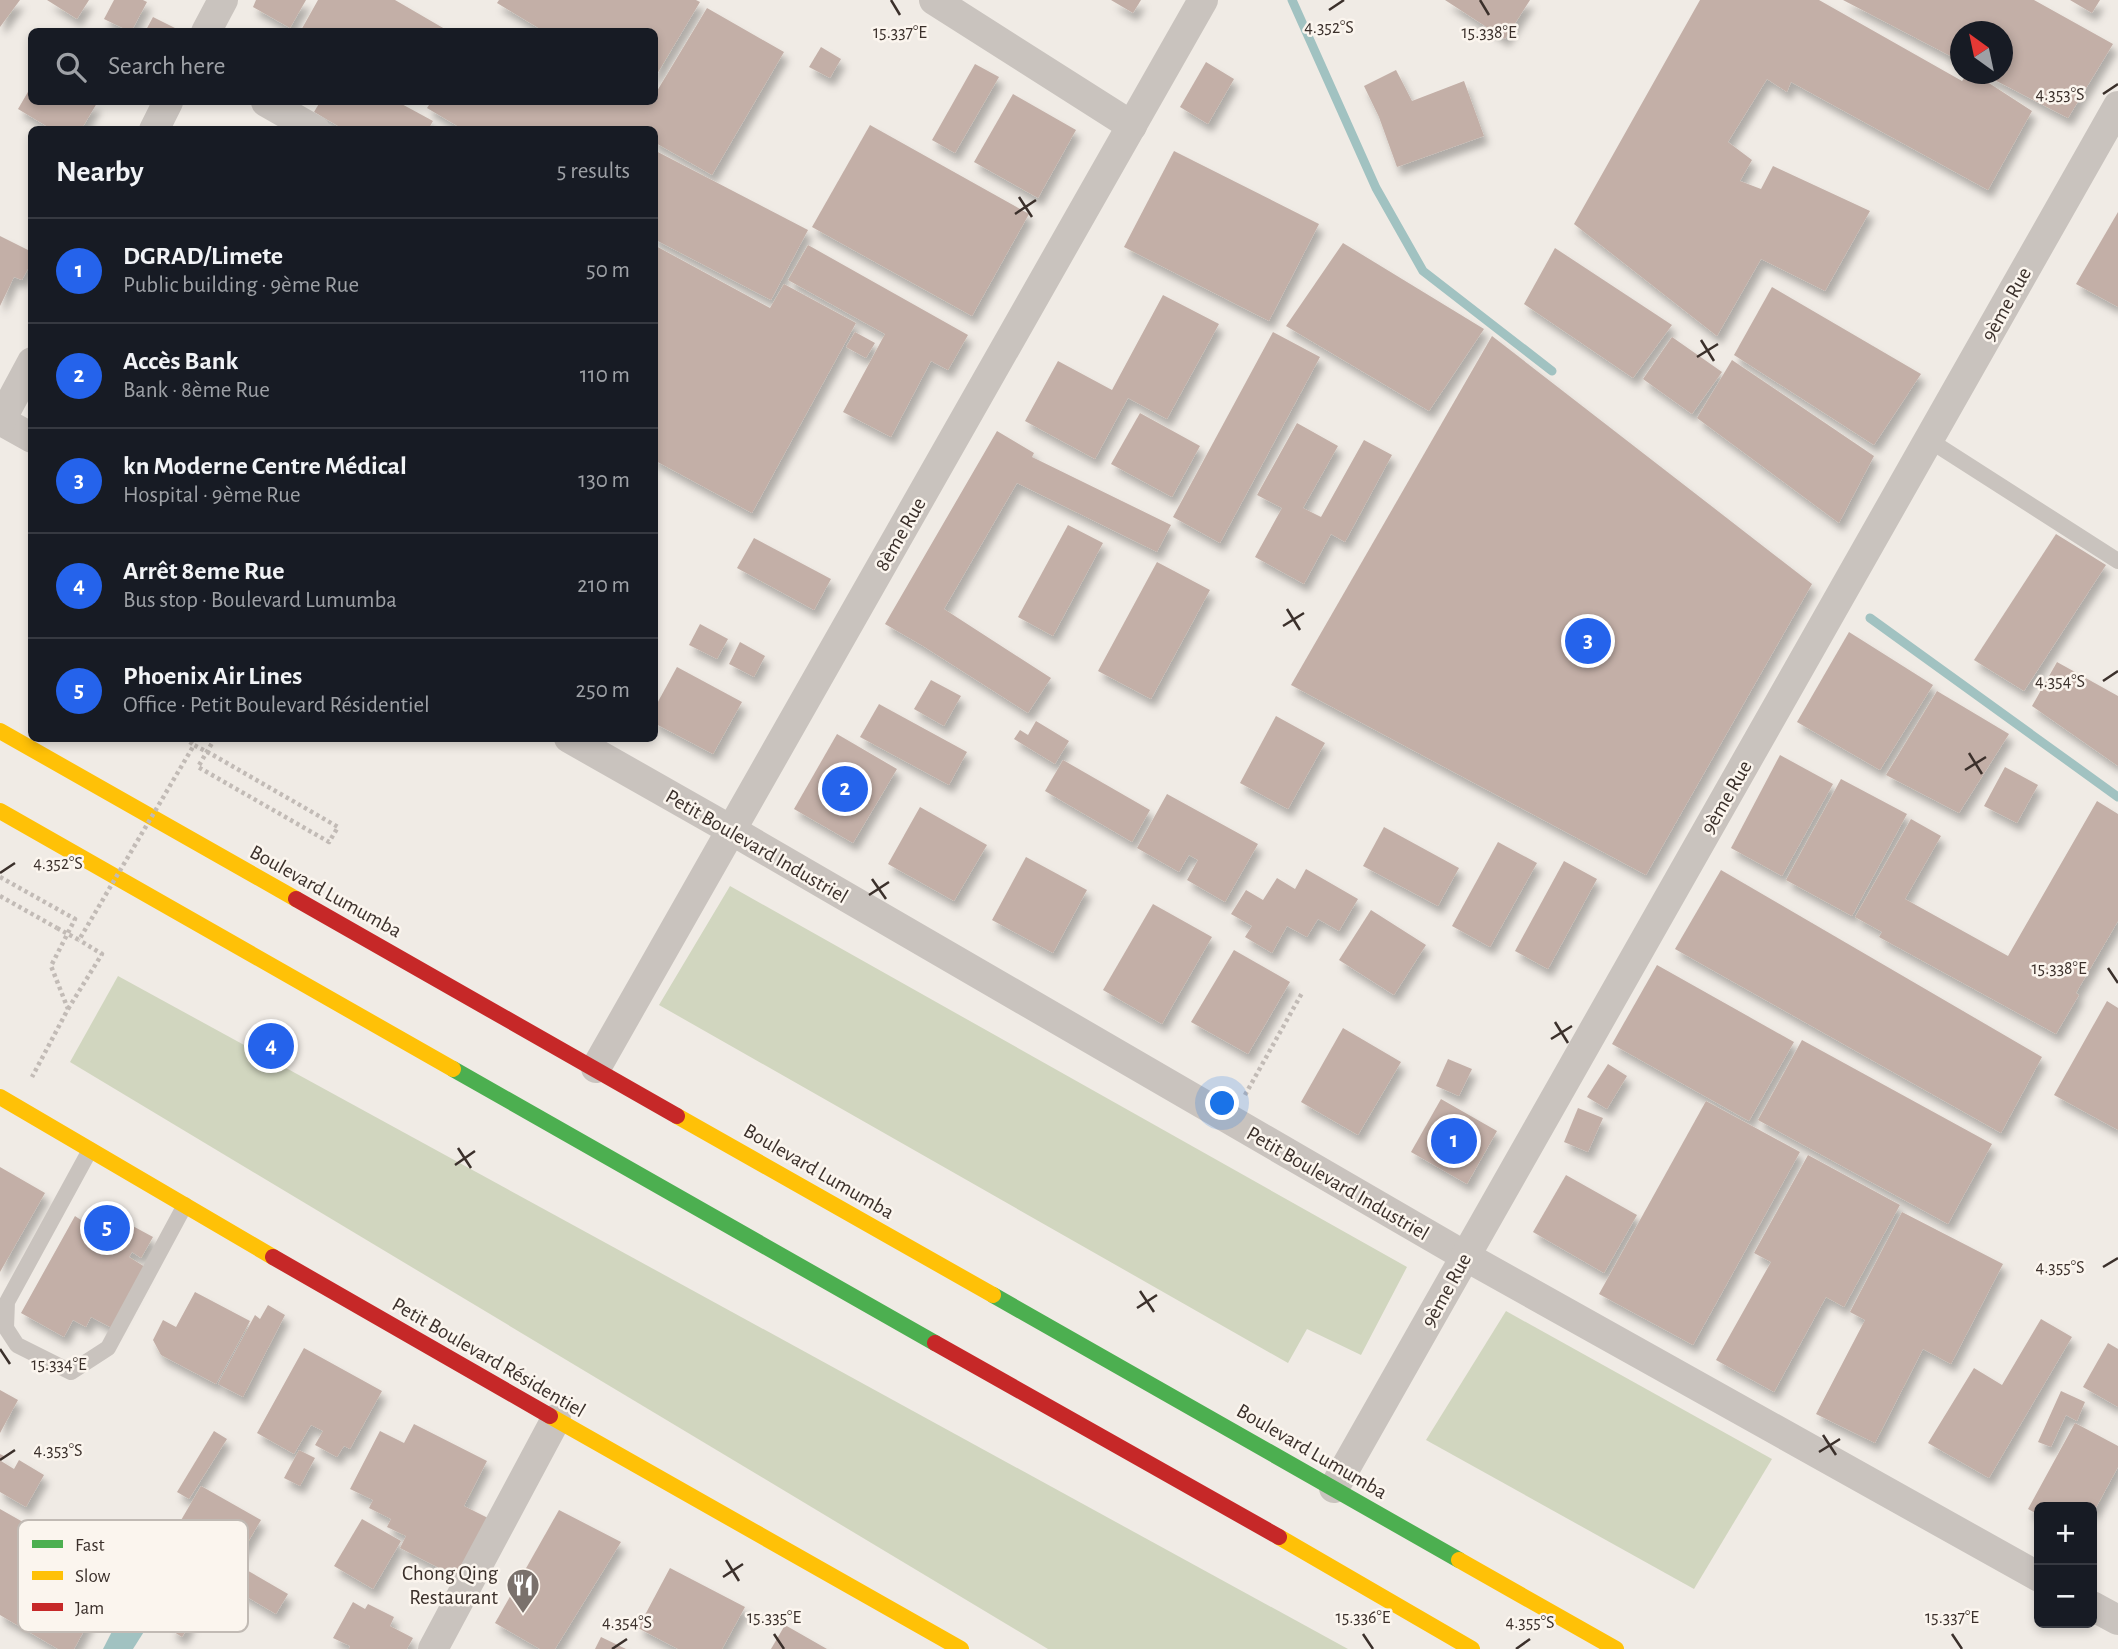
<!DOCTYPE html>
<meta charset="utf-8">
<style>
:root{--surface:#171b24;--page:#20242c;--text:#f1f3f6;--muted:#9ea1a6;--line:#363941;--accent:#2563eb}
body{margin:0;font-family:"Alegreya Sans",sans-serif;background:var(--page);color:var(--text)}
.controls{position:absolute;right:21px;bottom:21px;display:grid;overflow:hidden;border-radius:10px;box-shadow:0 4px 10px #0003}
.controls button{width:63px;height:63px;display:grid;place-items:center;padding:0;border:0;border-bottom:2px solid var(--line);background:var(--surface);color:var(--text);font:35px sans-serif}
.compass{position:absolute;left:1950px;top:21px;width:63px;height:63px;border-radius:50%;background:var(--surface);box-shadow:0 4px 10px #0003;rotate:327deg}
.you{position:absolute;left:1223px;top:1104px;width:24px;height:24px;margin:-18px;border:5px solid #fff;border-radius:50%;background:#1a73e8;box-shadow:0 0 0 10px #1a73e833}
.badge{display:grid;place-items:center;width:46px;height:46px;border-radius:50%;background:var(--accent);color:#fff;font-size:23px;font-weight:700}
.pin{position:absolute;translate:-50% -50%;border:4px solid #fff;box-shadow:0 2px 7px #0006}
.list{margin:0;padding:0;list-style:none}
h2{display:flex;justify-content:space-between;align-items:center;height:91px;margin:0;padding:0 28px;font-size:30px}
h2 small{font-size:23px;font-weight:400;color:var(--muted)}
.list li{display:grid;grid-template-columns:46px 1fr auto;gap:21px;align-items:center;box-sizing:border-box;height:105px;padding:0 28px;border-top:2px solid var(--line)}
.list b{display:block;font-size:26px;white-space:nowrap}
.list p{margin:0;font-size:23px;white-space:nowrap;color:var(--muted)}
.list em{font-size:23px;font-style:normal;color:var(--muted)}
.icon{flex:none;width:38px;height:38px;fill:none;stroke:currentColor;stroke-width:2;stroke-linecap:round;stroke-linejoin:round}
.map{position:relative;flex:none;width:2118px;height:1649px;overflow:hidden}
.search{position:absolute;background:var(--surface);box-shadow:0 4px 10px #0003;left:28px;top:28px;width:630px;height:77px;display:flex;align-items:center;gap:18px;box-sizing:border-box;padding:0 24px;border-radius:10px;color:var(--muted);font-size:26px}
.panel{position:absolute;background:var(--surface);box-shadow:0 4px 10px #0003;left:28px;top:126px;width:630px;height:616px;border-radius:10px}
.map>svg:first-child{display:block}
.green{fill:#d1d6bf}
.water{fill:#a1c2c1}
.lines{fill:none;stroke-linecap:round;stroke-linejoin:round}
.stream{stroke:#a1c2c1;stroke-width:9}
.building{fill:#c3afa7;filter:url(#shadow)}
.path{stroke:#c2bbb6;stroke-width:4.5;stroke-dasharray:3.5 3.5;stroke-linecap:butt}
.lane{stroke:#c9c3be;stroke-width:16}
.street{stroke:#c9c3be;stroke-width:30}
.fast{stroke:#4caf50;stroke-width:16}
.slow{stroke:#ffc107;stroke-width:16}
.jam{stroke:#c62828;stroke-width:16}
.path-bridge{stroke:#c2bbb6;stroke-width:4.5;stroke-dasharray:3.5 3.5;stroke-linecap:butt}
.ticks{fill:none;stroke:#3b302b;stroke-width:2.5}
.labels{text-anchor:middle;stroke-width:5;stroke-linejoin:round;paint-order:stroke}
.street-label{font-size:21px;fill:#3b302b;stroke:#fbf5ee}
.poi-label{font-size:21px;fill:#3b302b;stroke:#fbf5ee;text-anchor:end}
.key{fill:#fbf5ee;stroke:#c1bab4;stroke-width:2}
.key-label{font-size:19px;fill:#3b302b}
.ticks-label{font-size:18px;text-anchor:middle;fill:#3b302b;stroke:#fbf5ee;stroke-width:5;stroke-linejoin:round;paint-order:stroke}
</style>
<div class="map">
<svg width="2118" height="1649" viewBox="0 0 2118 1649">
<defs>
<filter id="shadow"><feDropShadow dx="4.5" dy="8" stdDeviation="3.5" flood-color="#0004"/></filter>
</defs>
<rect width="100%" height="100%" fill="#f0ebe5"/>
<g class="green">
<polygon points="730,886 1407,1267 1361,1355 1307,1329 1288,1363 659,1005"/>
<polygon points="118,976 1348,1649 1048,1649 70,1062"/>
<polygon points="1506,1311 1772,1459 1694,1589 1426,1440"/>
</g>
<polygon class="water" points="125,1606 152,1619 133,1649 103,1649"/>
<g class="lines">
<g class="stream">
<polyline points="1292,0 1376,188 1423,271 1552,371"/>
<polyline points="1870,618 2118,797"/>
</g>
</g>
<g class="building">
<polygon points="0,0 20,0 0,27"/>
<polygon points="47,0 89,0 77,19"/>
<polygon points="114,0 143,0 147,2 131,32 104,19"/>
<polygon points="256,0 306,0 290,28 253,7"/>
<polygon points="318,0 395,0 450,32 300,32"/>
<polygon points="499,0 696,0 700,2 654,79 654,32 545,32 497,3"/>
<polygon points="1111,0 1141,0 1133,13"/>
<polygon points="1445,0 1530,0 1505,39"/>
<polygon points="1700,0 1819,0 1962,81 1968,74 1975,74 2032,111 1988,190 1791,82 1787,92 1767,79 1728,142 1752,160 1740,181 1761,189 1773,166 1870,211 1825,291 1761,259 1717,336 1574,224"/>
<polygon points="1843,0 2034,0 2113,44 2068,118 1983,74 2002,74 2002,32 1960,32 1960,61"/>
<polygon points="2070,0 2100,0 2092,13"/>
<polygon points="707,8 784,52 712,175 654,142 654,130 464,130 427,108 431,102 654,102 654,96"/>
<polygon points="153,17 175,28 174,32 146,30"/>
<polygon points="821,47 841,59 830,78 809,67"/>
<polygon points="1206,62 1234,79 1208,124 1180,107"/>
<polygon points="975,64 999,77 955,153 932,140"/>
<polygon points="1396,70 1412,101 1464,81 1484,136 1397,167 1379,117 1364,86"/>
<polygon points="32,85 32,102 97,103 81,130 53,130 18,109"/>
<polygon points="1013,94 1076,130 1038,198 974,162"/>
<polygon points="320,102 398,102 433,121 428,130 345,130 314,112"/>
<polygon points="870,125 1029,214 972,316 812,227"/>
<polygon points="654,150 808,230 771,300 654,239"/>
<polygon points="1174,151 1319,224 1269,321 1124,247"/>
<polygon points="2118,212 2118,307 2076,284"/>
<polygon points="0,236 32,252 32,261 22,280 14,277 0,306"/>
<polygon points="1343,243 1484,329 1429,411 1286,326"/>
<polygon points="654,245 770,308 784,284 856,323 752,513 654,460"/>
<polygon points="808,245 968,335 948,370 931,361 891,437 843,412 885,334 788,280"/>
<polygon points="1555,248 1672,325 1633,378 1524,304"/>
<polygon points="1772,287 1921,374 1874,445 1734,355"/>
<polygon points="1163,295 1219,324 1167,419 1128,398 1095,459 1025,421 1058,361 1112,390"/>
<polygon points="855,332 875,343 866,358 846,347"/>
<polygon points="1273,332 1320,357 1220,543 1173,517"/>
<polygon points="1492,336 1812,584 1646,875 1291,685"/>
<polygon points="1672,337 1722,372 1692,414 1643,379"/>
<polygon points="1732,360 1874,456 1839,523 1697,418"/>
<polygon points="1140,413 1200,446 1172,497 1111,464"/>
<polygon points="1297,423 1338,446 1303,508 1321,517 1364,440 1392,455 1345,542 1331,534 1304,584 1255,557 1282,508 1257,495"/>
<polygon points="997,431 1034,453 1032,457 1171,525 1157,552 1017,483 944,609 1051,678 1028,713 923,646 885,624"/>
<polygon points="1068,525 1103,543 1053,636 1018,617"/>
<polygon points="2056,534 2106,565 2024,691 1974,660"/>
<polygon points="754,538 831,579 814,610 737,568"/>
<polygon points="1157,562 1210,590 1151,699 1098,671"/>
<polygon points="700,624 728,639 717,659 689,645"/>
<polygon points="1849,632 1933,685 1880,770 1797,722"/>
<polygon points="740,642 765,656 754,677 729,664"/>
<polygon points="2057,662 2118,696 2118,766 2032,706"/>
<polygon points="677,667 742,702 713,754 654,723 654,709"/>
<polygon points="931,680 961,696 944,726 914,709"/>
<polygon points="1937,691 2009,734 1959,813 1886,775"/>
<polygon points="879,704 967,752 949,785 860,737"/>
<polygon points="1276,716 1325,743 1288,809 1240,783"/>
<polygon points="1036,721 1069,741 1055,764 1014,739 1020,730 1028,735"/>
<polygon points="837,734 897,769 853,843 794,809"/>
<polygon points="1780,755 1833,784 1782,876 1731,848"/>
<polygon points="1063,760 1150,810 1132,842 1045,791"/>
<polygon points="2005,767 2038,785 2017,823 1984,806"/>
<polygon points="1841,779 1907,814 1852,916 1786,880"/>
<polygon points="1167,794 1258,844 1225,902 1187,880 1198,860 1189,855 1179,872 1137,848"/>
<polygon points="2097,801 2118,814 2118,921 2076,993 2079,995 2056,1034 1879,937 1882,932 1855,917 1911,819 1941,836 1905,899 2008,956"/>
<polygon points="920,807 987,845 954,901 888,864"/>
<polygon points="1384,827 1459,868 1438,906 1363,866"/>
<polygon points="1498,842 1537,863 1490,947 1452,926"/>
<polygon points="1026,857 1087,890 1053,953 992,920"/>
<polygon points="1564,861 1597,879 1548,969 1515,951"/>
<polygon points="1306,869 1358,899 1339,931 1318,919 1307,937 1287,926 1272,953 1245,937 1252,926 1231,914 1246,890 1263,900 1277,878 1295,889"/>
<polygon points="1721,870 2042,1057 2001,1133 1675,949"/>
<polygon points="1153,904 1212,937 1162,1024 1103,990"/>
<polygon points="1371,910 1426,945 1394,995 1339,960"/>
<polygon points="1234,950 1290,982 1248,1054 1191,1022"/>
<polygon points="1657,965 1794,1042 1749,1121 1612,1044"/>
<polygon points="2107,1001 2118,1008 2118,1130 2054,1095"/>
<polygon points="1343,1028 1401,1062 1358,1135 1301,1102"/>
<polygon points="1802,1040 1992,1144 1948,1224 1758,1120"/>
<polygon points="1448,1059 1472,1069 1459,1096 1436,1086"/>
<polygon points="1608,1064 1627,1076 1607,1109 1587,1097"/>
<polygon points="1441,1099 1497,1131 1467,1184 1411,1152"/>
<polygon points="1706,1101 1800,1152 1693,1345 1599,1294"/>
<polygon points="1578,1108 1603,1118 1588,1152 1564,1142"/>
<polygon points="1808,1155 1900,1205 1844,1307 1826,1297 1774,1392 1716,1360 1771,1262 1754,1253"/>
<polygon points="0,1167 45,1193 0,1272"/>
<polygon points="1566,1175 1637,1215 1604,1273 1533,1232"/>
<polygon points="94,1205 153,1237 141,1258 132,1252 129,1257 145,1267 112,1328 91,1317 86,1327 73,1320 64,1337 21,1313 75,1216 84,1222"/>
<polygon points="1902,1212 2003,1264 1951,1364 1923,1349 1875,1443 1816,1414 1865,1320 1850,1312"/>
<polygon points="195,1292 250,1321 216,1384 161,1355 153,1340 163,1320 176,1327"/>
<polygon points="268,1305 285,1315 243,1397 218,1384 255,1315 260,1319"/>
<polygon points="2041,1319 2072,1337 1989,1478 1928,1443 1974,1368 2002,1385"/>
<polygon points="2108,1343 2118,1349 2118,1407 2083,1387"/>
<polygon points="304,1348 382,1391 350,1449 344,1446 337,1457 315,1445 323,1431 311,1425 294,1454 257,1433"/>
<polygon points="0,1390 18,1400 0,1433"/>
<polygon points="2061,1391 2085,1402 2077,1421 2066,1415 2051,1447 2038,1442"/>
<polygon points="2075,1423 2118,1446 2118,1467 2092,1515 2092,1507 2039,1507 2039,1515 2028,1509"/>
<polygon points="414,1424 487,1461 464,1506 488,1518 457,1577 400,1548 406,1536 387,1527 391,1519 369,1508 373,1500 350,1489 380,1431 404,1443"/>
<polygon points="214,1431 227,1439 189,1499 177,1492"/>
<polygon points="299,1450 315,1458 300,1486 284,1478"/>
<polygon points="0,1454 4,1456 1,1461 14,1469 19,1460 44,1475 26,1507 0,1492"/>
<polygon points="201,1486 261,1520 223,1584 163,1551"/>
<polygon points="0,1509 37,1530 28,1543 57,1557 63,1543 117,1571 74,1649 58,1649 0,1615"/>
<polygon points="559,1510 621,1542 555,1649 540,1649 495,1623"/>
<polygon points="362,1519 401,1541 373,1589 334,1566"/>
<polygon points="238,1565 288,1594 276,1614 227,1585"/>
<polygon points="670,1568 745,1607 722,1649 678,1649 638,1628"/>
<polygon points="353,1602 365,1609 368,1604 394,1617 390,1626 413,1638 407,1649 349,1649 350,1646 333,1638"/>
<polygon points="180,1615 191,1622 182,1637 171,1630"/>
<polygon points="785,1625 827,1649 771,1649"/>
<polygon points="601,1637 626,1649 595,1649"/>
</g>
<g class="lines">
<g class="path">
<polyline points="184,738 194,745"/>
<polyline points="213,755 338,827 329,842 198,767 215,738"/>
<polyline points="0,877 75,919 51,966 68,1009 32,1077"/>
<polyline points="0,896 57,928"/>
<polyline points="68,1009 102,954 79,940"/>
<polyline points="1245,1095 1302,993"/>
</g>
<g class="lane">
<polyline points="1929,440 2118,561"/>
<polyline points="90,1150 7,1302 6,1328 17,1345 71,1372 108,1348 185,1205"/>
</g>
<g class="street">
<polyline points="934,0 1132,126"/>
<polyline points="206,32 223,0"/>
<polyline points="266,102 315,130"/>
<polyline points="154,130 168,102"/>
<polyline points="0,420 32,438"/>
<polyline points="0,422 32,362"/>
<polyline points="569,738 731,830 1465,1256 2039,1577"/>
<polyline points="596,1068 1203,0"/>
<polyline points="1334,1488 2118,106"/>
<polyline points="2092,1606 2118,1620"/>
<polyline points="433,1649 556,1419"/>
</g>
<g class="fast">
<polyline points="453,1069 935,1343"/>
<polyline points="993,1295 1459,1560"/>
</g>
<g class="slow">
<polyline points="0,731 296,899"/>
<polyline points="0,811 453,1069"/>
<polyline points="0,1097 273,1257"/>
<polyline points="677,1116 993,1295"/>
<polyline points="550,1416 961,1649"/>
<polyline points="1279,1537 1472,1649"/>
<polyline points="1459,1560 1616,1649"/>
</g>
<g class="jam">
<polyline points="296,899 677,1116"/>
<polyline points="273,1257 550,1416"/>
<polyline points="935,1343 1279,1537"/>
</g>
<polyline class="path-bridge" points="57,928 79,940 194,745 213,755"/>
</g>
<path class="ticks" d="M891,0L900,15M1480,0L1489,15M1329,10L1344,0M2103,94L2118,84M1019,197L1032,217M1015,214L1036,200M1701,340L1714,361M1697,357L1718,344M1287,609L1300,630M1283,626L1304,613M2103,681L2118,671M1969,753L1982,774M1965,770L1986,757M0,873L15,863M872,879L886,899M869,895L889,882M2108,968L2118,983M1555,1022L1568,1043M1551,1039L1572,1026M458,1148L471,1168M455,1165L475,1151M2103,1267L2118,1258M1140,1291L1154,1312M1137,1308L1157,1295M0,1349L10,1364M1823,1435L1836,1455M1819,1452L1840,1439M0,1460L15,1450M726,1560L739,1581M723,1577L743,1564M774,1634L784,1649M1363,1634L1373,1649M1952,1634L1962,1649M612,1649L627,1639M1516,1649L1530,1639"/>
<defs>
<symbol id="restaurant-pin" viewBox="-11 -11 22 30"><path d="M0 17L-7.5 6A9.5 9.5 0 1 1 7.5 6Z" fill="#7a716c" stroke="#fbf5ee"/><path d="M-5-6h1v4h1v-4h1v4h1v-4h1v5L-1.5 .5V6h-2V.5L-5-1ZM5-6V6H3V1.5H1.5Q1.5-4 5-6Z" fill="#fff"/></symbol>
</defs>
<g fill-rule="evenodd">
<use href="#restaurant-pin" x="504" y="1566" width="38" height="52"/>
</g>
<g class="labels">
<g class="street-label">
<text transform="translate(2006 304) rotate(-61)" y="7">9ème Rue</text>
<text transform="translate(900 534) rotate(-60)" y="7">8ème Rue</text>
<text transform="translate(1726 797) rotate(-60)" y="7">9ème Rue</text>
<text transform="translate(757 846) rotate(30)" y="7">Petit Boulevard Industriel</text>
<text transform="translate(326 891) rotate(29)" y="7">Boulevard Lumumba</text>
<text transform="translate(819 1171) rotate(30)" y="7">Boulevard Lumumba</text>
<text transform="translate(1338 1183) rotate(30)" y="7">Petit Boulevard Industriel</text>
<text transform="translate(1446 1290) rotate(-61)" y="7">9ème Rue</text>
<text transform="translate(489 1357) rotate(30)" y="7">Petit Boulevard Résidentiel</text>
<text transform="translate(1312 1451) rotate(30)" y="7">Boulevard Lumumba</text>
</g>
<g class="poi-label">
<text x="498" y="1580">Chong Qing<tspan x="498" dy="24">Restaurant</tspan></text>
</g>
</g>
<rect x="18" y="1520" width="230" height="112" rx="10" class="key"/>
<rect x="32" y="1540" width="31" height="8" fill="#4caf50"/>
<rect x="32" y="1571" width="31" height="9" fill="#ffc107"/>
<rect x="32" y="1603" width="31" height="8" fill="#c62828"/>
<g class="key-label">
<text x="75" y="1551">Fast</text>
<text x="75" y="1582">Slow</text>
<text x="75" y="1614">Jam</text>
</g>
<g class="ticks-label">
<text x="1329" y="33">4.352°S</text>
<text x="900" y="38">15.337°E</text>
<text x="1489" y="38">15.338°E</text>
<text x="2060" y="100">4.353°S</text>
<text x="2060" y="687">4.354°S</text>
<text x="58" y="869">4.352°S</text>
<text x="2059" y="974">15.338°E</text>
<text x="2060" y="1273">4.355°S</text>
<text x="59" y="1370">15.334°E</text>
<text x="58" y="1456">4.353°S</text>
<text x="774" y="1623">15.335°E</text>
<text x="1363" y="1623">15.336°E</text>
<text x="1952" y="1623">15.337°E</text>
<text x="627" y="1628">4.354°S</text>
<text x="1530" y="1628">4.355°S</text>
</g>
</svg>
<div class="controls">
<button>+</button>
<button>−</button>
</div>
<svg class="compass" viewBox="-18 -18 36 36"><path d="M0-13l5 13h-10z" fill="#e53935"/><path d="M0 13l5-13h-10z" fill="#9ea1a6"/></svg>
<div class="you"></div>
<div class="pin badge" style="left:1454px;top:1141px">1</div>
<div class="pin badge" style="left:845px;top:789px">2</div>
<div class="pin badge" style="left:1588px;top:641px">3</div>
<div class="pin badge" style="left:271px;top:1046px">4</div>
<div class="pin badge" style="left:107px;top:1228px">5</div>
<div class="search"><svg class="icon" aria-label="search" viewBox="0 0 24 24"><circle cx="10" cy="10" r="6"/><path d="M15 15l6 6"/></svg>Search here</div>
<section class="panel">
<h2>Nearby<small>5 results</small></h2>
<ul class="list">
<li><span class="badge">1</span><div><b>DGRAD/Limete</b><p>Public building · 9ème Rue</p></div><em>50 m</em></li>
<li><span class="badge">2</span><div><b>Accès Bank</b><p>Bank · 8ème Rue</p></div><em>110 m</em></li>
<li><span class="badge">3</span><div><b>kn Moderne Centre Médical</b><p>Hospital · 9ème Rue</p></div><em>130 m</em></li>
<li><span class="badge">4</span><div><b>Arrêt 8eme Rue</b><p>Bus stop · Boulevard Lumumba</p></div><em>210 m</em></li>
<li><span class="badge">5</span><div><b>Phoenix Air Lines</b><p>Office · Petit Boulevard Résidentiel</p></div><em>250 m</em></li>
</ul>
</section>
</div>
